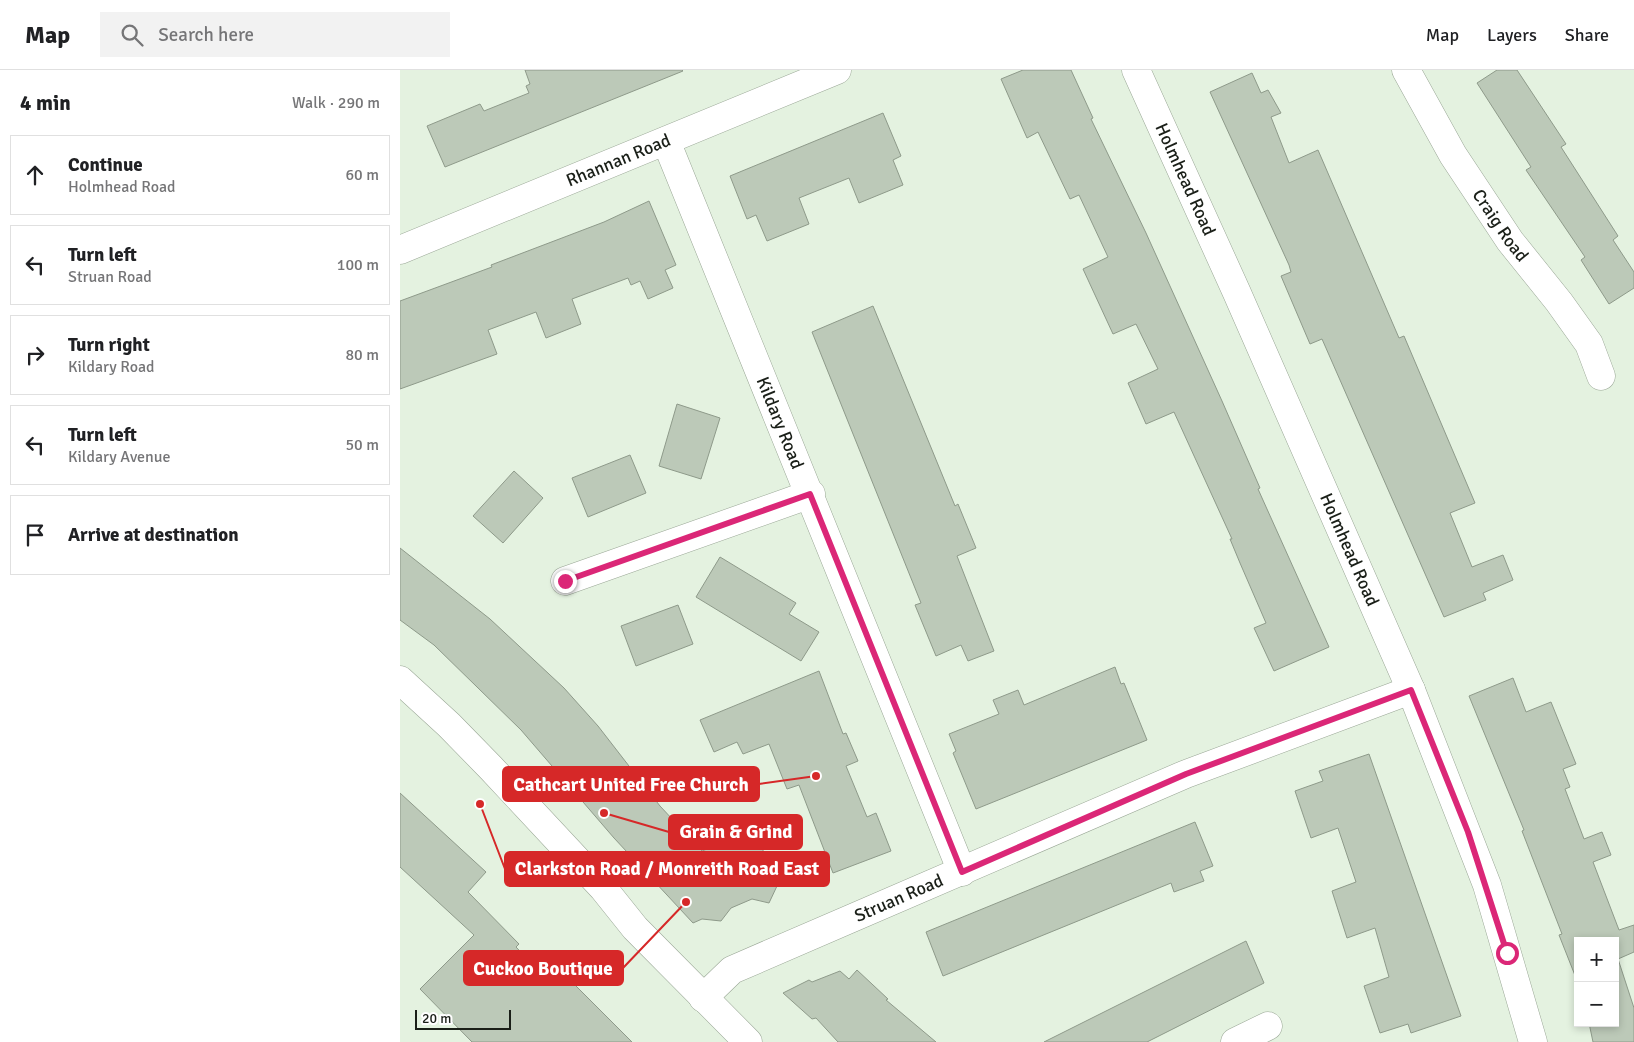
<!DOCTYPE html>
<meta charset="utf-8">
<style>
:root{--surface:#fff;--page:#f2f2f2;--text:#202124;--muted:#757577;--line:#e0e0e0}
body{margin:0;font-family:Signika,sans-serif;background:var(--page);color:var(--text)}
.controls{position:absolute;right:15px;bottom:15px;display:grid;overflow:hidden;border-radius:0px;box-shadow:0 2px 8px #0003}
.controls button{width:45px;height:45px;display:grid;place-items:center;padding:0;border:0;border-bottom:1px solid var(--line);background:var(--surface);color:var(--text);font:25px sans-serif}
.scale{position:absolute;left:15px;bottom:12px;width:96px;box-sizing:border-box;padding-left:5px;border:2px solid #1a1f18;border-top:0;font-size:14px;line-height:18px;white-space:nowrap;color:#1a1f18;-webkit-text-stroke:4px #fff;paint-order:stroke}
.stop{position:absolute;width:15px;height:15px;margin:-11px;border:4px solid #db2777;border-radius:50%;background:#fff}
.stop.end{background:#db2777;border-color:#fff;box-shadow:0 1px 5px #0008}
.list{margin:0;padding:0;list-style:none}
h2{display:flex;justify-content:space-between;align-items:center;height:65px;margin:0;padding:0 20px;font-size:21px}
h2 small{font-size:16px;font-weight:400;color:var(--muted)}
.list li{display:grid;grid-template-columns:32px 1fr auto;gap:15px;align-items:center;box-sizing:border-box;height:80px;margin:0 10px 10px;padding:0 10px;border:1px solid var(--line);border-radius:0px}
.list b{display:block;font-size:19px;white-space:nowrap}
.list p{margin:0;font-size:16px;white-space:nowrap;color:var(--muted)}
.list em{font-size:16px;font-style:normal;color:var(--muted)}
.icon{flex:none;width:28px;height:28px;fill:none;stroke:currentColor;stroke-width:2;stroke-linecap:round;stroke-linejoin:round}
.map{position:relative;flex:none;width:1234px;height:972px;overflow:hidden}
header{display:flex;align-items:center;gap:30px;box-sizing:border-box;height:70px;padding:0 25px;background:var(--surface);border-bottom:1px solid var(--line)}
header strong{font-size:24px}
nav{display:flex;gap:28px;margin-inline-start:auto;font-size:18px}
.search{width:350px;height:45px;background:var(--page);display:flex;align-items:center;gap:12px;box-sizing:border-box;padding:0 18px;border-radius:0px;color:var(--muted);font-size:19px}
main{display:flex}
aside{flex:1;background:var(--surface)}
.map>svg:first-child{display:block}
.building{fill:#bcc9b8;stroke:#8e9a8a}
.lines{fill:none;stroke-linecap:round;stroke-linejoin:round}
.minor-casing{stroke:#9aa796;stroke-width:29}
.major-casing{stroke:#9aa796;stroke-width:29}
.minor{stroke:#fff;stroke-width:28}
.major{stroke:#fff;stroke-width:28}
.route{stroke:#db2777;stroke-width:6}
.labels{text-anchor:middle;stroke-width:4;stroke-linejoin:round;paint-order:stroke}
.street-label{font-size:18px;fill:#1a1f18;stroke:#fff}
.leader{fill:none;stroke:#d62828;stroke-width:2}
.callout-dot{fill:#d62828;stroke:#fff;stroke-width:2}
.callout{fill:#d62828;stroke:#d62828;stroke-width:2}
.callout-label{font-size:19px;text-anchor:middle;font-weight:bold;fill:#fff}
</style>
<header>
<strong>Map</strong>
<div class="search"><svg class="icon" aria-label="search" viewBox="0 0 24 24"><circle cx="10" cy="10" r="6"/><path d="M15 15l6 6"/></svg>Search here</div>
<nav><a>Map</a><a>Layers</a><a>Share</a></nav>
</header>
<main>
<aside>
<h2>4 min<small>Walk · 290 m</small></h2>
<ul class="list">
<li><svg class="icon" aria-label="ahead" viewBox="0 0 24 24"><path d="M12 20V5M6 11l6-6 6 6"/></svg><div><b>Continue</b><p>Holmhead Road</p></div><em>60 m</em></li>
<li><svg class="icon" aria-label="left" viewBox="0 0 24 24"><path d="M17 20v-9H6M10 6l-5 5 5 5"/></svg><div><b>Turn left</b><p>Struan Road</p></div><em>100 m</em></li>
<li><svg class="icon" aria-label="right" viewBox="0 0 24 24"><path d="M7 20v-9h11M14 6l5 5-5 5"/></svg><div><b>Turn right</b><p>Kildary Road</p></div><em>80 m</em></li>
<li><svg class="icon" aria-label="left" viewBox="0 0 24 24"><path d="M17 20v-9H6M10 6l-5 5 5 5"/></svg><div><b>Turn left</b><p>Kildary Avenue</p></div><em>50 m</em></li>
<li><svg class="icon" aria-label="arrive" viewBox="0 0 24 24"><path d="M6 21V4h12l-3 4 3 4H6"/></svg><div><b>Arrive at destination</b></div></li>
</ul>
</aside>
<div class="map">
<svg width="1234" height="972" viewBox="0 0 1234 972">
<rect width="100%" height="100%" fill="#e4f2e0"/>
<g class="building">
<polygon points="125,0 282,0 283,1 45,97 27,56 80,34 84,41 129,23 126,16 130,14"/>
<polygon points="623,0 671,0 693,48 691,49 746,163 822,331 860,418 858,419 929,577 874,601 854,558 866,553 840,493 830,469 832,469 774,342 746,354 728,313 758,299 736,254 713,264 683,199 708,187 679,125 670,129 638,62 627,68 601,9"/>
<polygon points="1097,0 1117,0 1166,74 1161,77 1218,166 1213,170 1234,202 1234,218 1209,234 1181,190 1185,187 1126,100 1131,97 1077,13"/>
<polygon points="852,3 861,23 868,20 881,43 871,47 889,93 918,80 999,268 1004,266 1075,433 1050,443 1072,497 1103,485 1113,510 1083,523 1086,530 1044,547 922,269 910,274 881,206 891,202 889,195 810,22"/>
<polygon points="483,43 501,86 493,90 503,115 459,133 449,108 399,128 409,154 367,171 356,145 347,149 330,106"/>
<polygon points="249,131 276,195 265,200 273,218 248,229 240,211 231,215 228,208 172,229 181,254 146,268 136,242 88,260 97,284 0,319 0,231 92,197 91,195 204,152"/>
<polygon points="473,236 555,436 558,434 576,478 557,486 594,581 568,591 561,575 536,586 515,535 521,533 412,262"/>
<polygon points="277,334 320,348 301,409 259,396"/>
<polygon points="230,385 246,423 188,447 172,408"/>
<polygon points="114,401 143,428 103,473 73,446"/>
<polygon points="0,478 90,549 164,618 198,656 260,736 302,781 355,760 377,816 369,833 352,829 331,838 321,851 302,849 293,853 214,768 121,660 34,575 0,550"/>
<polygon points="320,487 396,533 389,544 419,562 401,591 296,527"/>
<polygon points="278,535 293,574 236,596 221,556"/>
<polygon points="715,597 721,614 724,613 747,670 576,739 553,683 556,681 549,664 599,644 593,630 618,620 624,635"/>
<polygon points="419,601 443,664 446,663 458,691 446,696 467,747 476,743 491,781 433,803 399,715 387,719 369,674 343,684 337,672 314,682 300,650"/>
<polygon points="1113,608 1126,642 1151,632 1176,694 1163,699 1170,717 1165,719 1184,769 1202,762 1211,785 1193,792 1219,860 1234,855 1234,882 1218,889 1234,938 1234,972 1193,972 1189,953 1215,953 1215,871 1178,871 1178,913 1159,865 1162,864 1122,761 1124,760 1069,626"/>
<polygon points="969,684 1061,946 1011,963 1008,954 980,963 964,916 989,907 975,858 947,868 932,821 956,812 938,758 911,768 895,721 923,711 919,701"/>
<polygon points="0,723 86,802 68,822 119,874 116,877 142,904 162,902 232,972 72,972 20,919 74,865 0,797"/>
<polygon points="795,752 813,796 800,801 804,811 774,822 771,813 543,906 526,862"/>
<polygon points="846,871 864,913 747,972 644,972"/>
<polygon points="457,900 488,929 486,930 536,972 438,972 416,948 412,949 383,923 409,910 412,912 440,901 449,909"/>
</g>
<g class="lines">
<defs>
<g id="minor">
<path id="s1" d="M736,0L837,223L1011,620L1087,815L1133,972"/>
<path id="s2" d="M1006,0L1053,85L1110,171L1159,232L1189,274L1201,306"/>
<path id="s3" d="M266,71L562,802"/>
<path id="s4" d="M0,180L437,0"/>
<polyline points="165,511 411,424"/>
<path id="s5" d="M303,928L332,900L450,849L786,704L1011,620"/>
<polyline points="835,972 868,956"/>
</g>
<polyline id="major" points="0,610 49,655 91,698 203,818 235,858 348,972"/>
</defs>
<use href="#minor" class="minor-casing"/>
<use href="#major" class="major-casing"/>
<use href="#minor" class="minor"/>
<use href="#major" class="major"/>
</g>
<g class="lines">
<polyline class="route" points="165,511 410,424 562,802 786,704 1011,620 1068,762 1107,883"/>
</g>
<g class="labels">
<g class="street-label">
<text dy="6" stroke="none"><textPath href="#s4" startOffset="236">Rhannan Road</textPath></text>
<text dy="6" stroke="none"><textPath href="#s1" startOffset="120">Holmhead Road</textPath></text>
<text dy="6" stroke="none"><textPath href="#s2" startOffset="182">Craig Road</textPath></text>
<text dy="6" stroke="none"><textPath href="#s3" startOffset="304">Kildary Road</textPath></text>
<text dy="6" stroke="none"><textPath href="#s1" startOffset="525">Holmhead Road</textPath></text>
<text dy="6" stroke="none"><textPath href="#s5" startOffset="222">Struan Road</textPath></text>
</g>
</g>
<path class="leader" d="M416 706L359 714M204 743L269 762M80 734L105 799M286 832L223 898"/>
<g class="callout-dot">
<circle cx="416" cy="706" r="5"/>
<circle cx="204" cy="743" r="5"/>
<circle cx="80" cy="734" r="5"/>
<circle cx="286" cy="832" r="5"/>
</g>
<g class="callout">
<rect x="103" y="697" width="256" height="34" rx="5"/>
<rect x="269" y="745" width="133" height="34" rx="5"/>
<rect x="105" y="782" width="324" height="34" rx="5"/>
<rect x="64" y="881" width="159" height="34" rx="5"/>
</g>
<g class="callout-label">
<text x="231" y="721">Cathcart United Free Church</text>
<text x="336" y="768">Grain &amp; Grind</text>
<text x="267" y="805">Clarkston Road / Monreith Road East</text>
<text x="143" y="905">Cuckoo Boutique</text>
</g>
</svg>
<div class="controls">
<button>+</button>
<button>−</button>
</div>
<div class="scale">20 m</div>
<div class="stop" style="left:1107px;top:883px"></div>
<div class="stop end" style="left:165px;top:511px"></div>
</div>
</main>
